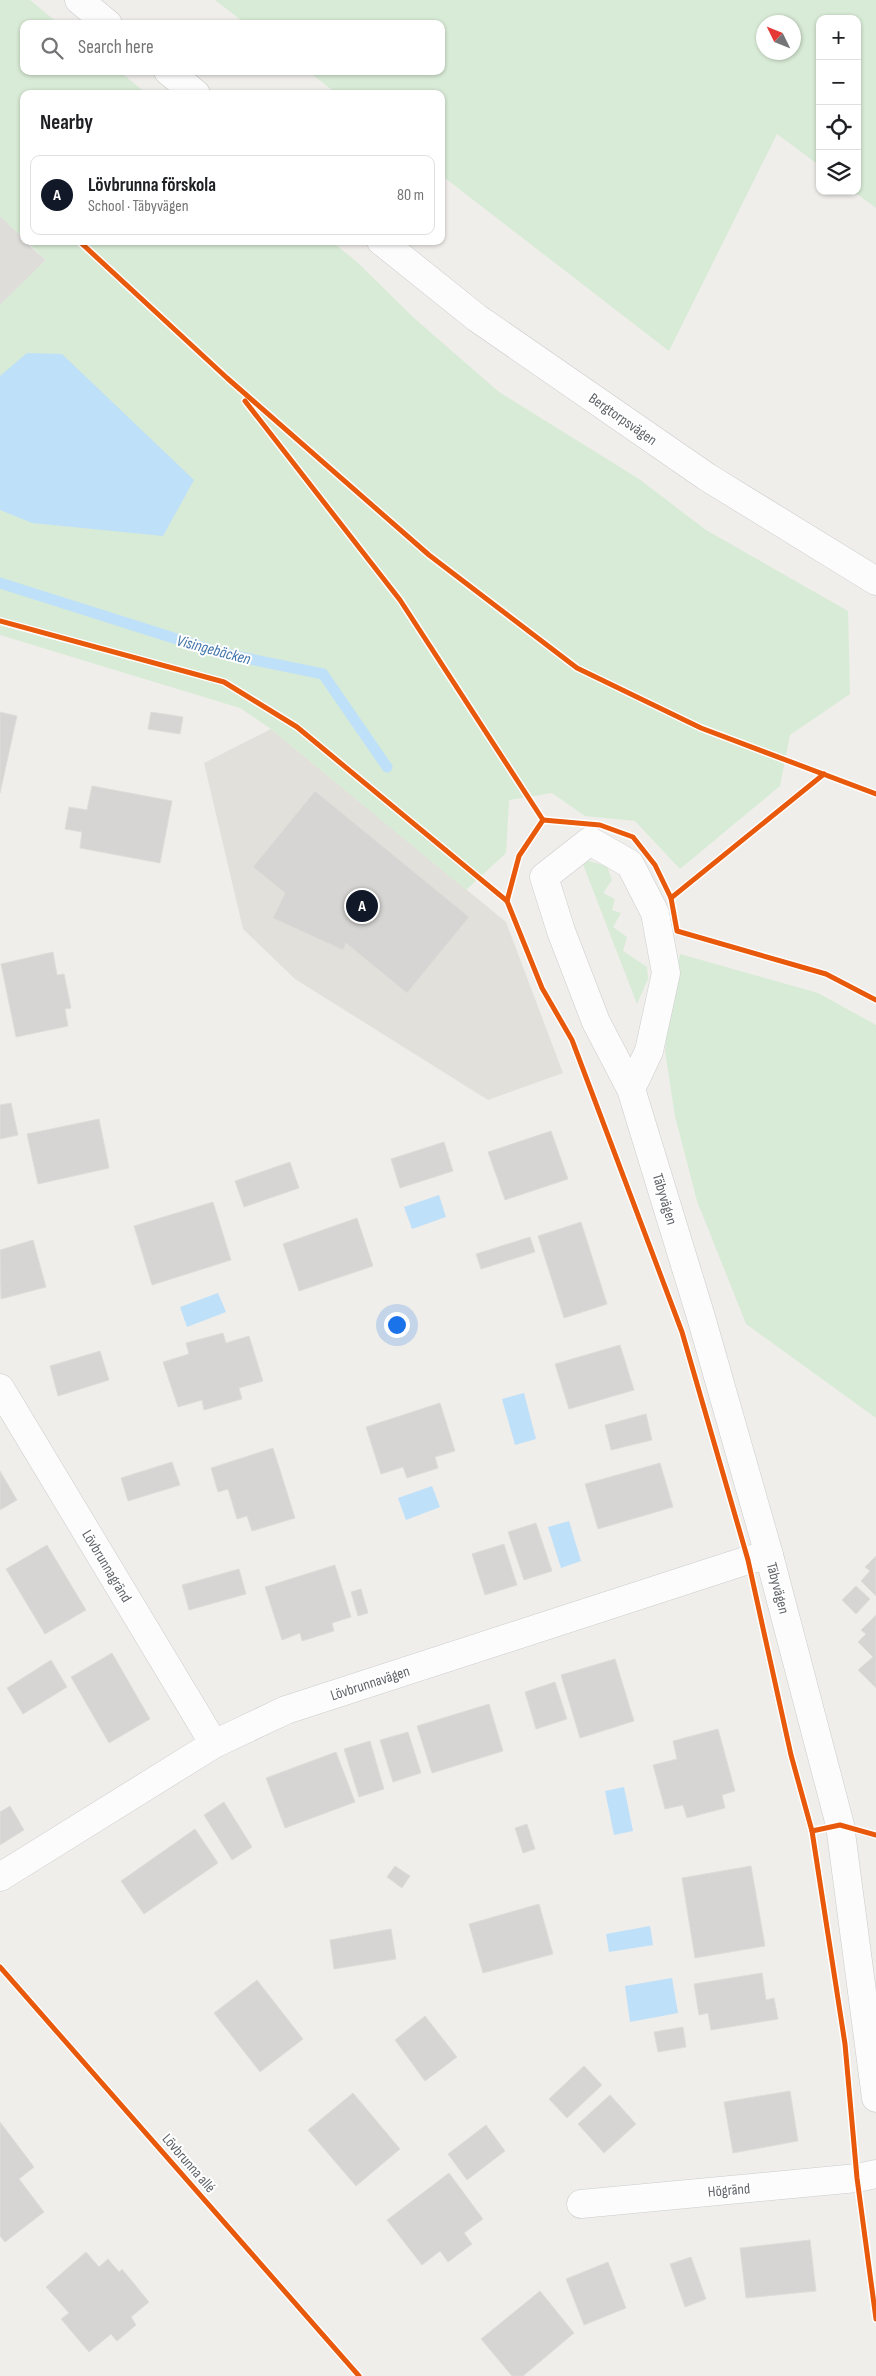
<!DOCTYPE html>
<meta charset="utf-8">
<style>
:root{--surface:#fff;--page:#f2f2f2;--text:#202124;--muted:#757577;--line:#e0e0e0;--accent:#111827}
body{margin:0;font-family:"Sofia Sans Condensed",sans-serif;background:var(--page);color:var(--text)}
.controls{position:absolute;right:15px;top:15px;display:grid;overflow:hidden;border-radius:10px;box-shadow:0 1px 4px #0004}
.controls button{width:45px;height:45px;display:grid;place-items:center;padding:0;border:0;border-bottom:1px solid var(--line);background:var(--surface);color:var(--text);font:25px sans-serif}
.compass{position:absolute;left:756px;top:15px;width:45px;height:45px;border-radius:50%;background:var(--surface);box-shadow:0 1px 4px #0004;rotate:313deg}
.you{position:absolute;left:396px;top:1324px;width:18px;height:18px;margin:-12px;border:4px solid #fff;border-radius:50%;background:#1a73e8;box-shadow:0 0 0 8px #1a73e833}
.badge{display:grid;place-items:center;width:32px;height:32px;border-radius:50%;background:var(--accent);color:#fff;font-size:16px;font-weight:700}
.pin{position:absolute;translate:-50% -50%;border:2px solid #fff;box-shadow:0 1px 5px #0006}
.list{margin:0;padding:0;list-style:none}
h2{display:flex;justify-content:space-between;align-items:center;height:65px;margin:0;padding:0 20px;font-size:21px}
h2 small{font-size:16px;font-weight:400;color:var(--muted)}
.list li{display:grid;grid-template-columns:32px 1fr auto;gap:15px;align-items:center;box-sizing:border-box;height:80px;margin:0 10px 10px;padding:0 10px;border:1px solid var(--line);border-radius:10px}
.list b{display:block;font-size:19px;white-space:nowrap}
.list p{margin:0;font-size:16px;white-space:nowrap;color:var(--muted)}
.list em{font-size:16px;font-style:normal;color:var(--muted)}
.icon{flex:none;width:28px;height:28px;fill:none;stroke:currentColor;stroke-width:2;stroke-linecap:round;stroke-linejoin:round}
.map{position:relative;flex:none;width:876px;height:2376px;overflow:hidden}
.search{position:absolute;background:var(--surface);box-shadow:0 1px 4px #0004;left:20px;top:20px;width:425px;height:55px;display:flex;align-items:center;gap:12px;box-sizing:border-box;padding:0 18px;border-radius:10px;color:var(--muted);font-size:19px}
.panel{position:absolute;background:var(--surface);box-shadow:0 1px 4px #0004;left:20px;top:90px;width:425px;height:155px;border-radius:10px}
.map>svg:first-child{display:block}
.industrial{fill:#dfddda}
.education{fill:#e2e0da}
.green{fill:#d8ebd6;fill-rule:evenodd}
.water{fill:#bfe0f9}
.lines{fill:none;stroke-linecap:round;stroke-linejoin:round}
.stream{stroke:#bfe0f9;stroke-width:11}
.building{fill:#d6d5d3;stroke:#deddd9}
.minor-casing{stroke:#cbcccc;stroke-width:29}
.secondary-casing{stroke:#cacacb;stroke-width:29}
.minor{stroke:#fdfcfc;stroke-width:28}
.secondary{stroke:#fdfcfc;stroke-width:28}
.cycleway-casing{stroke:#fff;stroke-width:8}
.cycleway{stroke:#e8590c;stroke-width:5}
.labels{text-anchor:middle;stroke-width:4;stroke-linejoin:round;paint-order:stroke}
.street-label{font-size:15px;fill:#5f6368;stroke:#fff}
.water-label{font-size:16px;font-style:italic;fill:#4174aa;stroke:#fff}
</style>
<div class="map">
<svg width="876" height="2376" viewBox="0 0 876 2376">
<rect width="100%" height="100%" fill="#efeeea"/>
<polygon class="industrial" points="0,216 24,239 24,241 46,260 0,305"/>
<polygon class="education" points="271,729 506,922 563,1073 488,1100 295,979 243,929 204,763"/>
<g class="green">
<polygon points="0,0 30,0 59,24 24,24 24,71 119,71 147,94 24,94 24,239 0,216"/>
<path d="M215,0H876V208L853,191H857V19H820V166L777,134L669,351L441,175V94H337L308,71H441V24H246ZM764,22H794V52H764Z"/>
<polygon points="26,241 331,241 357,262 414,318 499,392 639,479 706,530 848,611 850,694 790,735 780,786 680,869 635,821 585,816 552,793 509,800 506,853 466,890 271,729 240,708 0,635 0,305 46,260"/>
<polygon points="581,859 607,866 612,880 603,893 615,899 612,910 621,913 613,927 627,937 623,951 647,967 648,979 637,1004"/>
<polygon points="680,954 818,993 876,1025 876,1418 746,1324 697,1201 675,1116 665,1051 671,998"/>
</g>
<g class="water">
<polygon points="27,353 62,354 194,480 163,536 32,523 0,510 0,376"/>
<polygon points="439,1195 446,1217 412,1229 404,1207"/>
<polygon points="218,1293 226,1312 187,1327 180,1307"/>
<polygon points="524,1393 536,1439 515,1445 502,1399"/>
<polygon points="432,1486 440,1507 406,1520 398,1498"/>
<polygon points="569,1521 581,1561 561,1568 548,1527"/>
<polygon points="624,1787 633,1831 614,1835 605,1791"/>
<polygon points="650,1926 653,1945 609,1952 606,1934"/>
<polygon points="672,1978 678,2013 630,2022 625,1986"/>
</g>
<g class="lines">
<polyline class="stream" points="0,583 221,653 323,674 387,767"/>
</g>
<g class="building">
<polygon points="0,712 17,716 0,793"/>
<polygon points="151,712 183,717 180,734 148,729"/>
<polygon points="92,786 172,801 160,863 80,848 82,832 65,829 69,807 87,810"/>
<polygon points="315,791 469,917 407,993 346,943 343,950 273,918 285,893 253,867"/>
<polygon points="53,952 57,975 64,974 71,1008 65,1009 68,1026 16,1037 1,964"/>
<polygon points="11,1103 18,1135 0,1139 0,1105"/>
<polygon points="99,1119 109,1168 38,1184 27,1134"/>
<polygon points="551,1131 568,1179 505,1200 488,1152"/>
<polygon points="444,1142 453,1171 400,1188 391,1159"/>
<polygon points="290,1162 299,1188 244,1207 235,1181"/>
<polygon points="213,1202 231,1260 152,1285 134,1226"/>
<polygon points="357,1218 373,1266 299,1291 283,1244"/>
<polygon points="581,1222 607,1304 564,1318 538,1236"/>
<polygon points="530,1237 535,1252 481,1269 476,1254"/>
<polygon points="33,1240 46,1287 1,1299 0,1250"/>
<polygon points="223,1333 226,1343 249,1336 263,1381 239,1388 242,1399 204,1410 202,1400 178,1407 163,1362 189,1354 186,1343"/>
<polygon points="620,1345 634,1390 569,1409 555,1364"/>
<polygon points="100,1351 109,1380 58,1396 50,1366"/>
<polygon points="440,1403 455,1451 435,1457 438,1468 407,1478 403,1467 381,1474 366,1427"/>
<polygon points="646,1414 652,1440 611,1450 605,1425"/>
<polygon points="273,1448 295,1518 252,1531 247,1516 237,1519 228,1489 218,1492 211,1468"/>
<polygon points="172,1462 180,1485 128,1501 121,1478"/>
<polygon points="660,1463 673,1507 598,1529 585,1484"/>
<polygon points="0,1471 17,1500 0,1510"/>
<polygon points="536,1523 552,1571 524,1580 508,1532"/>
<polygon points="504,1544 517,1585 485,1595 472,1554"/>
<polygon points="47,1545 86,1610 45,1634 6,1569"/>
<polygon points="876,1556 876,1596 861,1581 870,1571 865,1567"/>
<polygon points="335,1565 351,1617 332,1623 334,1631 302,1641 300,1633 282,1640 265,1587"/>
<polygon points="239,1569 246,1594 189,1610 182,1585"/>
<polygon points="856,1586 870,1599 856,1614 842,1600"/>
<polygon points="361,1589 368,1613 358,1616 351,1592"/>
<polygon points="876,1615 876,1688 858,1670 873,1657 858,1642 866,1634 861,1630"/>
<polygon points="112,1653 150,1719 109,1743 71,1677"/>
<polygon points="615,1659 634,1721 580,1738 561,1675"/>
<polygon points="51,1660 67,1687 23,1714 7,1688"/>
<polygon points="555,1682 567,1719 536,1729 525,1692"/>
<polygon points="489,1704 503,1751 432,1773 417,1726"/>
<polygon points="718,1729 735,1791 722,1795 725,1808 687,1818 683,1805 665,1809 653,1765 677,1759 673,1741"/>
<polygon points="408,1732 421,1773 393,1782 380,1740"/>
<polygon points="370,1741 384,1789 359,1797 344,1749"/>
<polygon points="336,1752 355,1802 285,1828 266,1778"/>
<polygon points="224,1802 252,1847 232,1860 204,1815"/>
<polygon points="10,1806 24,1830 0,1845 0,1812"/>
<polygon points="527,1824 535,1849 523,1853 515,1828"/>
<polygon points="195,1829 218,1863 144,1914 121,1881"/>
<polygon points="395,1866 410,1876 402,1888 387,1877"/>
<polygon points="751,1866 765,1946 695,1958 682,1878"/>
<polygon points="539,1904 553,1954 483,1973 469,1924"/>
<polygon points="391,1929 396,1959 334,1969 330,1940"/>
<polygon points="762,1973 766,2000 774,1998 778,2019 711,2030 708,2013 699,2015 694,1984"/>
<polygon points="257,1980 303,2039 260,2072 214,2013"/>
<polygon points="425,2016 457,2057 425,2081 395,2040"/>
<polygon points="683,2027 686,2047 658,2052 654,2032"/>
<polygon points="584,2066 602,2085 567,2118 549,2099"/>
<polygon points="790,2091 798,2141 733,2153 724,2102"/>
<polygon points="353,2093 400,2149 356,2186 308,2130"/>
<polygon points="610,2095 636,2124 604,2153 578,2124"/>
<polygon points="0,2122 34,2167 19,2179 44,2212 5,2242 0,2236"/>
<polygon points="486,2125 505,2151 467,2180 448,2154"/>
<polygon points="449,2173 483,2219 464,2233 472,2244 448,2262 440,2251 422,2265 387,2220"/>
<polygon points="810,2240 816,2291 746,2298 740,2248"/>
<polygon points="86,2252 99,2267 108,2259 119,2272 122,2269 149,2302 131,2317 136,2325 117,2341 111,2334 89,2352 61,2319 69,2313 46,2287"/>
<polygon points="691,2257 706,2299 685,2307 670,2264"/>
<polygon points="608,2262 626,2308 584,2325 566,2279"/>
<polygon points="540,2291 574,2333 523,2376 512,2376 481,2339"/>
</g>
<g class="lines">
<defs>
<g id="minor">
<polyline points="631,1089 649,1051 666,973 655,913 630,864 590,841 544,877 561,931 596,1022 631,1089 701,1317 769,1555 840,1825 876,2098"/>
<polyline points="0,1388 214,1744"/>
<polyline points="0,1877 214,1744 286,1710 748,1560 769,1555"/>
<polyline points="581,2204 857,2178 876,2174"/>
</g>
<g id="secondary">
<polyline points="79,0 108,24"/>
<polyline points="168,71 196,94"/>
<polyline points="381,241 477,318 707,477 876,581"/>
</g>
</defs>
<use href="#minor" class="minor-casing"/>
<use href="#secondary" class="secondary-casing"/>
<use href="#minor" class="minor"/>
<use href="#secondary" class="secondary"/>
<defs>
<g id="cycleway">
<polyline points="79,241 227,378 429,555 577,668 701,728 876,794"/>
<polyline points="245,401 400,600 543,820"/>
<polyline points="0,621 224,682 297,727 507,901"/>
<polyline points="543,820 519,856 507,901 542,988 572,1040 682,1332 748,1560 791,1755 812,1831 845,2044 857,2178 876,2319"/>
<polyline points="543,820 600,825 633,837 655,865 671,898 677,931 826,974 876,1000"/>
<polyline points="671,898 824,774"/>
<polyline points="812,1831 840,1825 876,1835"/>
<polyline points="0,1967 359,2376"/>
</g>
</defs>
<use href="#cycleway" class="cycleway-casing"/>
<use href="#cycleway" class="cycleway"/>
</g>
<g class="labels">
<g class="street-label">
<text transform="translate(623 419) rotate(35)" y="5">Bergtorpsvägen</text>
<text transform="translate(665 1199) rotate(73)" y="5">Täbyvägen</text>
<text transform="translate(107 1566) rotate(59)" y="5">Lövbrunnagränd</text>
<text transform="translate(778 1588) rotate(75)" y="5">Täbyvägen</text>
<text transform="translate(370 1683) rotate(-18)" y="5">Lövbrunnavägen</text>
<text transform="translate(189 2163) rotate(49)" y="5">Lövbrunna allé</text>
<text transform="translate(729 2190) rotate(-5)" y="5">Högränd</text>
</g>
<g class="water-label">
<text transform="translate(214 649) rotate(15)" y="6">Visingebäcken</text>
</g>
</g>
</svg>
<div class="controls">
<button>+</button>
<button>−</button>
<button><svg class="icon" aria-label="locate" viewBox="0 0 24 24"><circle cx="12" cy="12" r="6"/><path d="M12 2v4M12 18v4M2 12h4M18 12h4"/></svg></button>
<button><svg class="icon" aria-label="layers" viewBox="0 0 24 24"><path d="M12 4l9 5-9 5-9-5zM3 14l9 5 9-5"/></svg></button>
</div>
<svg class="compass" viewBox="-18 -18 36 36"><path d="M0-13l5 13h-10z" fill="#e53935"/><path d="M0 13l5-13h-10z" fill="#757577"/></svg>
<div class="you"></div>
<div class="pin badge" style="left:362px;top:906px">A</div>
<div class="search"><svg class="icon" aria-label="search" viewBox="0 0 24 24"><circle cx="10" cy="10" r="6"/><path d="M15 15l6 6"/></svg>Search here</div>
<section class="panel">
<h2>Nearby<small></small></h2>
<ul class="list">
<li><span class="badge">A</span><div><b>Lövbrunna förskola</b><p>School · Täbyvägen</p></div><em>80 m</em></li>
</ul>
</section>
</div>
